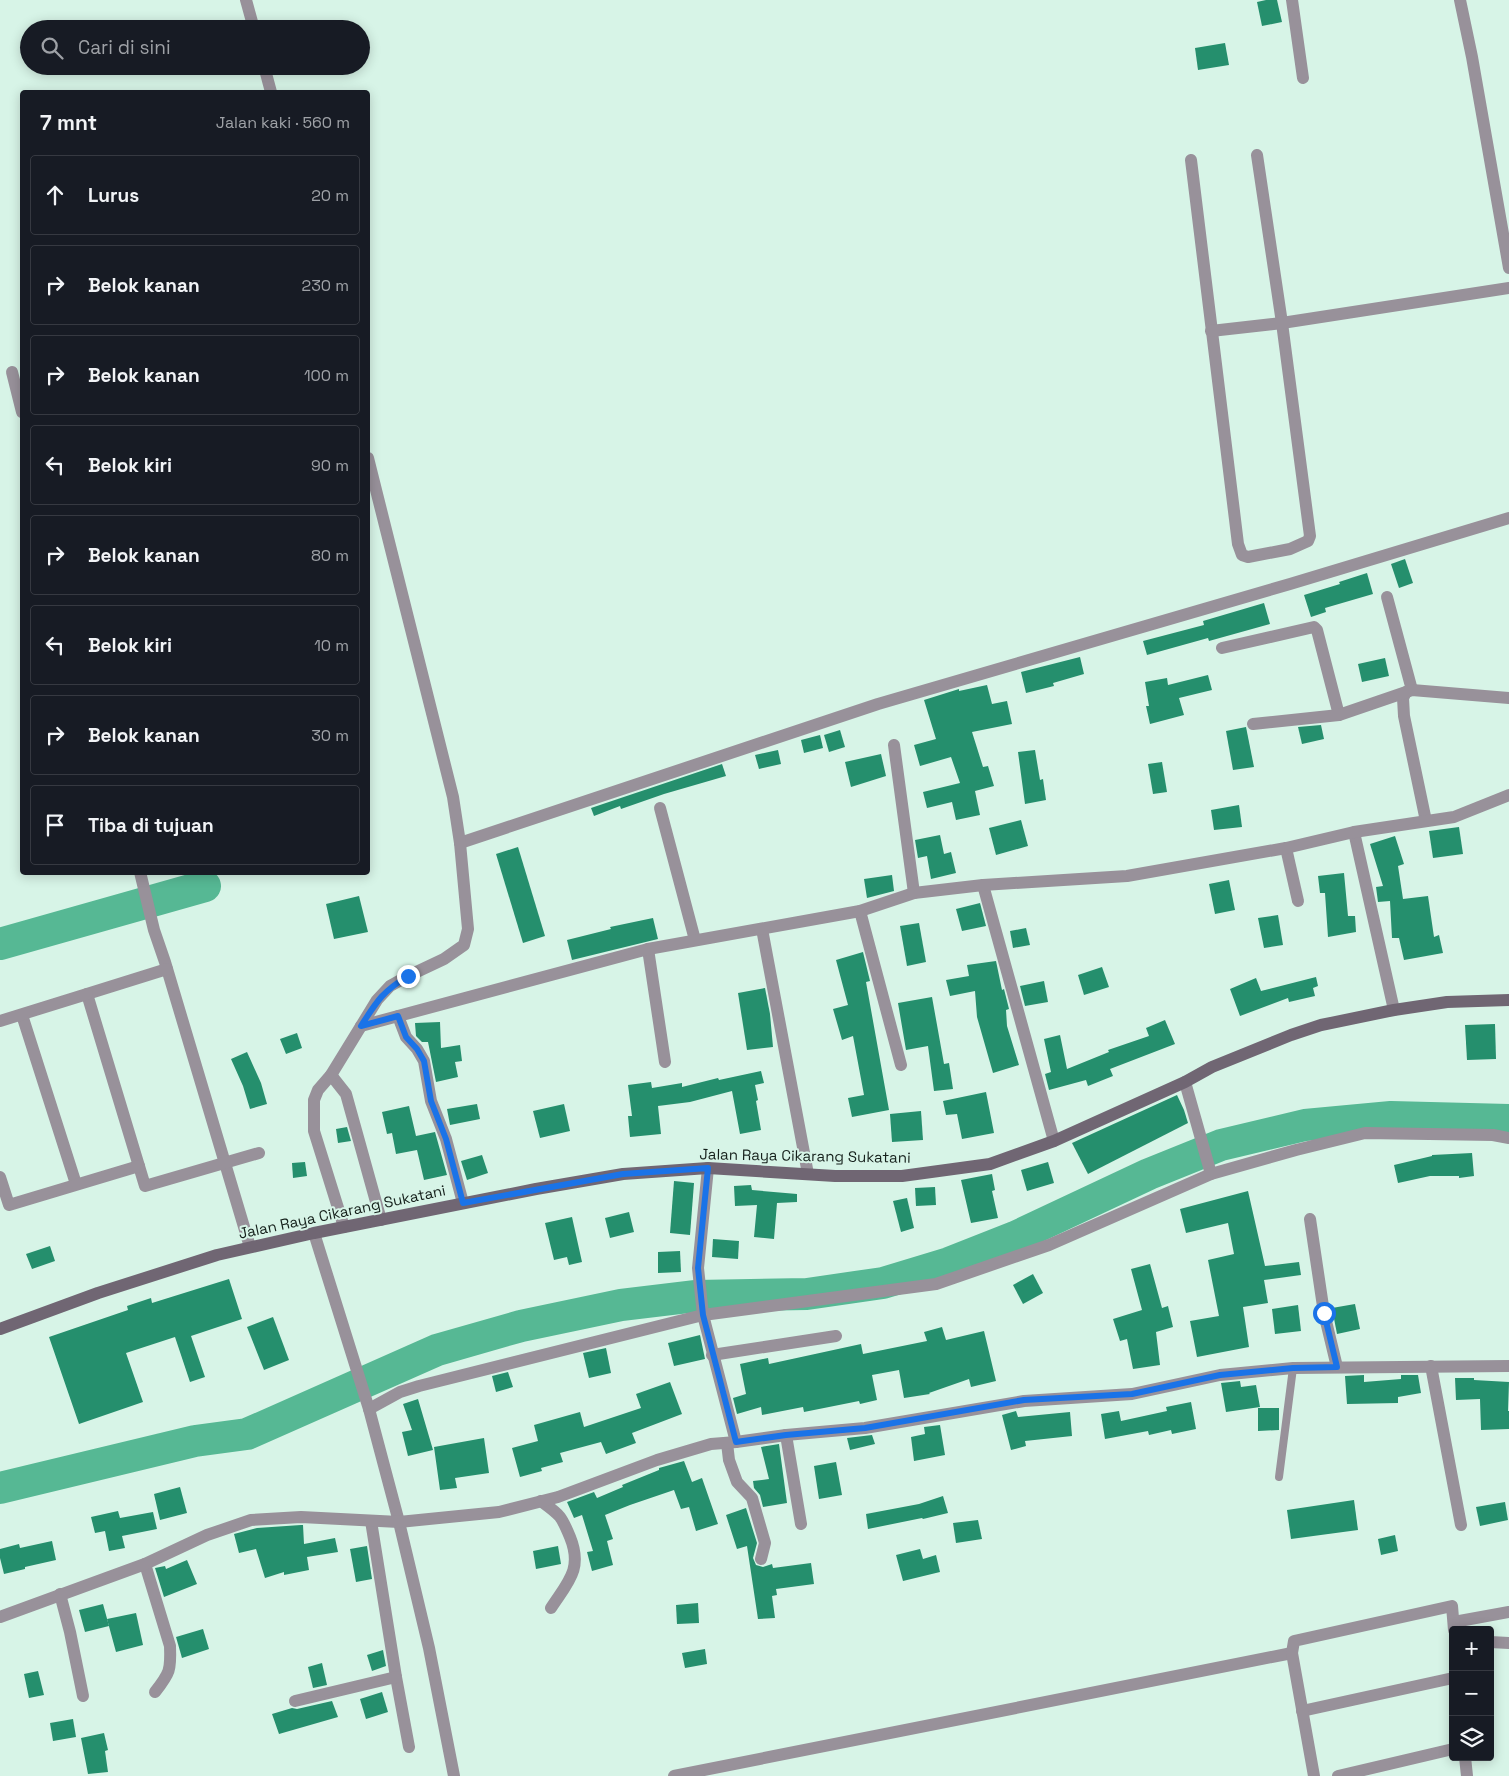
<!DOCTYPE html>
<html lang="id">
<meta charset="utf-8">
<style>
:root{--surface:#171b24;--page:#242831;--text:#f1f3f6;--muted:#9ea1a6;--line:#363941}
body{margin:0;font-family:"Space Grotesk",sans-serif;background:var(--page);color:var(--text)}
.controls{position:absolute;right:15px;bottom:15px;display:grid;overflow:hidden;border-radius:5px;box-shadow:0 2px 12px #0003}
.controls button{width:45px;height:45px;display:grid;place-items:center;padding:0;border:0;border-bottom:1px solid var(--line);background:var(--surface);color:var(--text);font:25px sans-serif}
.stop{position:absolute;width:15px;height:15px;margin:-11px;border:4px solid #1a73e8;border-radius:50%;background:#fff}
.stop.end{background:#1a73e8;border-color:#fff;box-shadow:0 1px 5px #0008}
.list{margin:0;padding:0;list-style:none}
h2{display:flex;justify-content:space-between;align-items:center;height:65px;margin:0;padding:0 20px;font-size:21px}
h2 small{font-size:16px;font-weight:400;color:var(--muted)}
.list li{display:grid;grid-template-columns:32px 1fr auto;gap:15px;align-items:center;box-sizing:border-box;height:80px;margin:0 10px 10px;padding:0 10px;border:1px solid var(--line);border-radius:5px}
.list b{display:block;font-size:19px;white-space:nowrap}
.list em{font-size:16px;font-style:normal;color:var(--muted)}
.icon{flex:none;width:28px;height:28px;fill:none;stroke:currentColor;stroke-width:2;stroke-linecap:round;stroke-linejoin:round}
.map{position:relative;flex:none;width:1509px;height:1776px;overflow:hidden}
.search{position:absolute;background:var(--surface);box-shadow:0 2px 12px #0003;left:20px;top:20px;width:350px;height:55px;display:flex;align-items:center;gap:12px;box-sizing:border-box;padding:0 18px;border-radius:28px;color:var(--muted);font-size:19px}
.panel{position:absolute;background:var(--surface);box-shadow:0 2px 12px #0003;left:20px;top:90px;width:350px;height:785px;border-radius:5px}
.map>svg:first-child{display:block}
.lines{fill:none;stroke-linecap:round;stroke-linejoin:round}
.river{stroke:#56b894;stroke-width:32}
.building{fill:#258f6d}
.service{stroke:#98919a;stroke-width:8}
.minor{stroke:#98919a;stroke-width:12}
.secondary{stroke:#706673;stroke-width:12}
.route{stroke:#1a73e8;stroke-width:6}
.labels{text-anchor:middle;stroke-width:4;stroke-linejoin:round;paint-order:stroke}
.street-label{font-size:15px;fill:#15201b;stroke:#d7f4e7}
</style>
<div class="map">
<svg width="1509" height="1776" viewBox="0 0 1509 1776">
<rect width="100%" height="100%" fill="#d7f4e7"/>
<g class="lines">
<g class="river">
<polyline points="0,944 205,886"/>
<polyline points="0,1488 195,1441 247,1434 437,1350 521,1326 621,1305 696,1296 807,1294 883,1283 949,1263 1015,1237 1149,1174 1221,1145 1305,1125 1391,1117 1509,1120"/>
</g>
</g>
<g class="building">
<polygon points="1266,0 1277,0 1282,22 1262,26 1257,2"/>
<polygon points="1225,43 1229,65 1198,70 1195,48"/>
<polygon points="1405,559 1413,583 1399,588 1391,564"/>
<polygon points="1367,573 1373,594 1325,608 1326,612 1311,617 1304,595 1340,584 1339,582"/>
<polygon points="1264,603 1270,624 1209,641 1208,638 1147,655 1143,641 1204,625 1203,621"/>
<polygon points="1080,657 1084,674 1053,683 1054,686 1026,693 1021,672"/>
<polygon points="1385,658 1389,676 1362,682 1358,664"/>
<polygon points="1208,675 1212,690 1179,698 1184,715 1150,724 1146,706 1149,706 1145,682 1167,678 1168,685"/>
<polygon points="987,685 992,704 1007,701 1012,724 972,732 983,767 988,766 994,786 975,791 980,815 956,820 952,802 927,808 923,792 960,783 951,757 920,766 914,745 936,739 924,700 959,689 959,691"/>
<polygon points="1321,725 1324,739 1302,744 1298,727"/>
<polygon points="1246,727 1254,767 1233,770 1226,731"/>
<polygon points="840,730 845,747 829,752 824,735"/>
<polygon points="820,735 823,748 804,753 801,740"/>
<polygon points="778,750 781,764 759,769 755,755"/>
<polygon points="1035,750 1040,780 1043,779 1046,800 1025,804 1018,752"/>
<polygon points="881,754 886,776 851,787 845,762"/>
<polygon points="1162,762 1167,792 1153,794 1148,764"/>
<polygon points="722,764 726,776 664,794 621,809 620,806 594,816 591,808"/>
<polygon points="1239,805 1242,827 1214,830 1211,810"/>
<polygon points="1021,820 1028,846 996,855 989,828"/>
<polygon points="1459,827 1463,854 1433,858 1429,831"/>
<polygon points="940,835 944,854 951,852 956,873 931,879 927,856 918,858 915,840"/>
<polygon points="1395,836 1404,864 1398,866 1403,899 1428,896 1434,937 1439,935 1443,953 1404,960 1399,938 1392,938 1390,901 1378,902 1376,887 1383,886 1370,844"/>
<polygon points="518,847 545,936 523,943 496,854"/>
<polygon points="1344,873 1348,916 1355,916 1356,932 1328,937 1325,893 1320,893 1318,876"/>
<polygon points="892,875 894,891 867,898 864,879"/>
<polygon points="1229,880 1235,910 1215,914 1209,884"/>
<polygon points="359,896 368,932 334,939 326,904"/>
<polygon points="980,903 986,926 962,931 956,909"/>
<polygon points="1278,915 1283,945 1264,948 1258,918"/>
<polygon points="653,918 658,939 572,960 567,940 611,929 610,927"/>
<polygon points="919,923 926,962 907,966 900,926"/>
<polygon points="1026,928 1030,945 1013,948 1010,931"/>
<polygon points="863,952 870,981 866,982 889,1110 852,1117 848,1098 864,1095 853,1036 842,1040 833,1009 848,1005 836,960"/>
<polygon points="996,961 1002,990 1004,989 1009,1009 1006,1010 1007,1026 1019,1065 993,1073 977,1017 975,991 950,996 946,980 969,976 967,965"/>
<polygon points="1102,967 1109,987 1084,995 1078,975"/>
<polygon points="1316,977 1318,986 1313,988 1315,996 1289,1002 1288,998 1240,1016 1230,989 1256,978 1261,991"/>
<polygon points="1044,981 1048,1002 1025,1006 1020,986"/>
<polygon points="765,988 770,1014 773,1047 747,1050 738,993"/>
<polygon points="932,997 944,1064 949,1063 953,1089 934,1091 928,1046 906,1050 898,1003"/>
<polygon points="1165,1020 1175,1044 1110,1069 1113,1076 1088,1086 1086,1080 1049,1090 1045,1074 1051,1072 1044,1039 1060,1035 1067,1069 1109,1052 1108,1050 1149,1036 1146,1028"/>
<polygon points="440,1022 441,1048 460,1045 462,1061 455,1062 458,1077 436,1082 428,1042 422,1042 416,1036 415,1023"/>
<polygon points="1495,1024 1496,1059 1467,1060 1465,1025"/>
<polygon points="297,1033 302,1048 286,1054 280,1039"/>
<polygon points="247,1052 261,1083 267,1104 250,1109 243,1086 231,1059"/>
<polygon points="761,1071 764,1083 755,1085 758,1100 756,1101 761,1130 740,1134 732,1091 690,1102 658,1106 661,1134 630,1137 628,1116 632,1116 628,1085 651,1082 652,1088 682,1083 682,1087 718,1078 719,1080"/>
<polygon points="986,1092 994,1133 962,1139 957,1114 946,1115 943,1101"/>
<polygon points="1177,1095 1184,1110 1188,1123 1088,1174 1072,1143"/>
<polygon points="477,1104 480,1119 450,1125 447,1109"/>
<polygon points="564,1104 570,1131 540,1138 533,1111"/>
<polygon points="409,1106 416,1136 435,1132 447,1175 424,1180 417,1150 396,1154 392,1133 387,1134 382,1112"/>
<polygon points="921,1111 923,1140 892,1142 890,1114"/>
<polygon points="347,1127 351,1141 338,1143 336,1129"/>
<polygon points="1472,1153 1474,1176 1459,1178 1459,1176 1430,1176 1398,1183 1394,1165 1432,1156 1432,1155"/>
<polygon points="482,1155 488,1173 467,1180 461,1161"/>
<polygon points="305,1162 307,1176 293,1178 292,1163"/>
<polygon points="1048,1162 1054,1183 1027,1191 1021,1170"/>
<polygon points="992,1174 995,1190 992,1191 998,1218 971,1223 961,1180"/>
<polygon points="674,1181 694,1183 690,1235 670,1233"/>
<polygon points="751,1185 752,1190 797,1194 797,1202 777,1203 774,1239 754,1237 757,1205 735,1206 734,1186"/>
<polygon points="935,1187 936,1205 916,1206 915,1188"/>
<polygon points="1248,1191 1265,1266 1299,1262 1301,1275 1264,1280 1268,1303 1243,1307 1249,1347 1197,1357 1190,1321 1219,1316 1208,1260 1234,1254 1228,1223 1186,1233 1180,1209"/>
<polygon points="907,1198 914,1228 901,1232 893,1201"/>
<polygon points="629,1212 634,1232 610,1238 605,1218"/>
<polygon points="572,1217 582,1262 569,1265 567,1257 554,1260 545,1223"/>
<polygon points="713,1239 739,1241 738,1259 712,1257"/>
<polygon points="50,1246 55,1261 32,1269 26,1254"/>
<polygon points="680,1251 681,1272 658,1273 658,1252"/>
<polygon points="1150,1264 1162,1308 1168,1306 1173,1327 1156,1332 1160,1365 1133,1369 1127,1339 1120,1341 1113,1319 1142,1310 1131,1269"/>
<polygon points="1033,1274 1043,1293 1023,1304 1013,1285"/>
<polygon points="229,1279 242,1319 191,1336 205,1377 190,1382 175,1337 126,1353 143,1402 79,1424 49,1337 128,1310 127,1306 151,1298 152,1303"/>
<polygon points="1355,1304 1360,1329 1337,1334 1332,1308"/>
<polygon points="1298,1305 1301,1331 1275,1334 1272,1309"/>
<polygon points="273,1317 289,1360 264,1370 247,1327"/>
<polygon points="942,1327 946,1340 984,1331 996,1381 971,1387 969,1379 929,1393 930,1394 904,1398 899,1370 872,1375 877,1400 860,1404 859,1401 804,1412 803,1407 762,1415 761,1407 737,1414 733,1398 746,1394 740,1364 768,1358 769,1364 861,1344 863,1354 927,1341 924,1332"/>
<polygon points="700,1335 705,1359 674,1366 668,1343"/>
<polygon points="606,1348 611,1373 589,1378 583,1353"/>
<polygon points="508,1372 513,1387 496,1392 492,1376"/>
<polygon points="1364,1375 1364,1382 1401,1379 1401,1375 1418,1375 1421,1393 1398,1397 1398,1403 1347,1404 1345,1376"/>
<polygon points="1455,1378 1474,1378 1474,1380 1509,1382 1508,1411 1509,1411 1509,1429 1481,1430 1480,1399 1456,1400"/>
<polygon points="1240,1381 1241,1387 1256,1385 1260,1407 1226,1412 1221,1383"/>
<polygon points="670,1382 682,1414 632,1433 636,1443 606,1454 601,1442 560,1453 563,1462 541,1468 542,1471 520,1477 512,1448 538,1441 534,1425 580,1412 584,1427 641,1408 636,1394"/>
<polygon points="418,1399 433,1450 408,1456 402,1432 412,1430 403,1404"/>
<polygon points="1191,1402 1196,1429 1172,1434 1171,1430 1149,1435 1148,1431 1105,1439 1101,1414 1119,1411 1121,1421 1167,1411 1166,1407"/>
<polygon points="1258,1408 1279,1408 1279,1430 1258,1431"/>
<polygon points="1016,1411 1018,1417 1070,1412 1072,1436 1025,1441 1026,1446 1011,1450 1002,1415"/>
<polygon points="940,1425 945,1455 914,1461 911,1437 925,1434 924,1427"/>
<polygon points="872,1435 875,1444 850,1450 847,1438"/>
<polygon points="484,1438 489,1473 455,1478 457,1488 440,1490 434,1447"/>
<polygon points="779,1444 787,1503 763,1507 760,1495 754,1488 753,1481 769,1479 761,1447"/>
<polygon points="684,1461 692,1482 702,1478 718,1524 696,1531 689,1507 681,1509 674,1490 630,1505 605,1515 613,1539 607,1541 613,1565 592,1571 587,1552 593,1551 582,1515 574,1518 567,1502 594,1492 597,1498 623,1487 622,1485 659,1470 659,1468"/>
<polygon points="836,1462 842,1495 819,1499 814,1466"/>
<polygon points="180,1487 187,1513 160,1520 154,1494"/>
<polygon points="943,1496 948,1513 923,1519 922,1518 868,1529 866,1514 919,1504"/>
<polygon points="1354,1500 1358,1530 1291,1539 1287,1510"/>
<polygon points="1505,1502 1508,1520 1480,1526 1476,1507"/>
<polygon points="746,1508 757,1543 753,1558 756,1565 763,1567 772,1564 773,1568 811,1563 814,1584 776,1589 777,1595 772,1596 775,1618 758,1619 747,1546 737,1549 726,1515"/>
<polygon points="118,1511 120,1518 153,1512 157,1529 122,1536 125,1548 109,1551 105,1531 95,1533 91,1517"/>
<polygon points="978,1520 982,1539 956,1543 953,1523"/>
<polygon points="301,1525 303,1525 304,1544 335,1538 338,1552 307,1557 309,1570 284,1575 284,1572 265,1578 256,1549 239,1553 234,1534 257,1528"/>
<polygon points="1395,1535 1398,1551 1381,1555 1378,1539"/>
<polygon points="52,1541 56,1560 25,1567 25,1569 4,1574 0,1558 0,1549 19,1544 20,1548"/>
<polygon points="367,1546 372,1579 356,1582 350,1549"/>
<polygon points="558,1546 561,1564 536,1569 533,1551"/>
<polygon points="920,1549 923,1559 936,1555 940,1572 903,1581 896,1555"/>
<polygon points="187,1560 197,1584 164,1597 155,1568 165,1566 166,1569"/>
<polygon points="698,1603 699,1623 677,1624 676,1605"/>
<polygon points="103,1604 109,1626 85,1632 79,1610"/>
<polygon points="136,1613 143,1645 116,1652 107,1619"/>
<polygon points="203,1629 209,1649 182,1658 176,1637"/>
<polygon points="705,1649 707,1664 685,1668 682,1653"/>
<polygon points="383,1650 386,1666 372,1671 367,1655"/>
<polygon points="322,1663 327,1685 313,1688 308,1667"/>
<polygon points="38,1671 44,1695 29,1698 24,1674"/>
<polygon points="382,1692 388,1712 366,1719 360,1699"/>
<polygon points="332,1701 338,1717 279,1734 272,1714 292,1708 297,1709"/>
<polygon points="73,1719 76,1737 53,1741 50,1723"/>
<polygon points="104,1733 108,1750 105,1751 108,1772 88,1774 81,1738"/>
</g>
<g class="lines">
<polyline class="service" points="1279,1477 1293,1368"/>
<g class="minor">
<polyline points="246,0 254,29"/>
<polyline points="1292,0 1303,78"/>
<polyline points="1460,0 1472,57 1509,268"/>
<polyline points="264,66 271,92"/>
<polyline points="1191,160 1238,544 1242,555 1248,557 1290,549 1308,541 1310,536 1282,323 1257,155"/>
<polyline points="1211,331 1282,323 1509,288"/>
<polyline points="12,372 22,412"/>
<polyline points="1387,597 1412,690"/>
<polyline points="1222,648 1314,627 1317,630 1339,715"/>
<polyline points="1406,692 1403,698 1404,716 1426,821"/>
<polyline points="1253,724 1339,715 1412,690 1509,698"/>
<polyline points="894,745 914,893"/>
<polyline points="660,808 695,940"/>
<polyline points="1354,832 1394,1010"/>
<polyline points="460,843 878,704 1290,584 1509,518"/>
<polyline points="1286,848 1298,901"/>
<polyline points="140,872 154,930 165,962 250,1247"/>
<polyline points="983,885 1054,1141"/>
<polyline points="860,911 901,1065"/>
<polyline points="762,929 808,1174"/>
<polyline points="648,949 665,1062"/>
<polyline points="167,969 87,994 145,1186 259,1153"/>
<polyline points="22,1015 76,1184"/>
<polyline points="398,1016 406,1037 417,1049 424,1061 431,1101 446,1139 463,1203"/>
<polyline points="0,1021 87,994"/>
<polyline points="361,1026 648,949 860,911 914,893 983,885 1127,876 1286,848 1354,832 1454,817 1509,795"/>
<polyline points="331,1075 346,1094 381,1220"/>
<polyline points="1185,1082 1211,1174"/>
<polyline points="708,1168 698,1268 703,1315 736,1442"/>
<polyline points="0,1177 9,1205 139,1166"/>
<polyline points="1310,1219 1324,1313 1337,1367"/>
<polyline points="344,1227 314,1131 314,1100 318,1090 331,1075 377,1000 390,986 408,976 444,959 464,945 468,929 460,843 453,797 368,458"/>
<polyline points="314,1233 369,1409 399,1522 429,1648 454,1776"/>
<polyline points="712,1355 836,1336"/>
<polyline points="1431,1366 1461,1525"/>
<polyline points="369,1409 400,1392 419,1386 703,1315 936,1284 1049,1245 1211,1174 1296,1150 1365,1133 1493,1135 1509,1138"/>
<polyline points="786,1435 801,1524"/>
<polyline points="727,1443 729,1460 737,1482 752,1498 765,1543 761,1559"/>
<path d="M541,1501C560,1515 561,1515 570,1537C583,1569 568,1582 551,1608"/>
<polyline points="371,1521 396,1677 409,1747"/>
<path d="M145,1564L170,1646C171,1670 170,1673 155,1692"/>
<polyline points="60,1594 70,1632 83,1696"/>
<polyline points="0,1617 145,1564 207,1535 251,1520 301,1517 399,1522 499,1512 558,1497 657,1460 711,1444 736,1442 786,1435 865,1428 1024,1401 1132,1394 1220,1375 1293,1368 1509,1366"/>
<polyline points="1454,1622 1509,1612"/>
<polyline points="1490,1642 1509,1643"/>
<polyline points="295,1701 396,1677"/>
<polyline points="1302,1711 1453,1678"/>
<polyline points="1465,1757 1467,1776"/>
<polyline points="674,1776 1292,1653"/>
<polyline points="1314,1776 1292,1653 1294,1641 1452,1606 1454,1630"/>
<polyline points="1338,1776 1453,1749"/>
</g>
<polyline class="secondary" points="0,1329 98,1293 217,1255 314,1233 536,1189 623,1174 708,1168 835,1176 902,1176 990,1164 1054,1141 1185,1082 1212,1067 1291,1035 1321,1025 1394,1010 1447,1002 1509,1000"/>
</g>
<g class="lines">
<path class="route" d="M408,976C382,992 377,1001 361,1026L398,1016L406,1037L417,1049L424,1061L431,1101L446,1139L463,1203L623,1174L708,1168L698,1268L703,1315L736,1442L786,1435L865,1428L1024,1400L1132,1394L1220,1375L1293,1368L1337,1367L1324,1313"/>
</g>
<g class="labels">
<g class="street-label">
<text transform="translate(805 1156) rotate(1)" y="5">Jalan Raya Cikarang Sukatani</text>
<text transform="translate(342 1212) rotate(-12)" y="5">Jalan Raya Cikarang Sukatani</text>
</g>
</g>
</svg>
<div class="controls">
<button>+</button>
<button>−</button>
<button><svg class="icon" aria-label="layers" viewBox="0 0 24 24"><path d="M12 4l9 5-9 5-9-5zM3 14l9 5 9-5"/></svg></button>
</div>
<div class="stop" style="left:1324px;top:1313px"></div>
<div class="stop end" style="left:408px;top:976px"></div>
<div class="search"><svg class="icon" aria-label="search" viewBox="0 0 24 24"><circle cx="10" cy="10" r="6"/><path d="M15 15l6 6"/></svg>Cari di sini</div>
<section class="panel">
<h2>7 mnt<small>Jalan kaki · 560 m</small></h2>
<ul class="list">
<li><svg class="icon" aria-label="ahead" viewBox="0 0 24 24"><path d="M12 20V5M6 11l6-6 6 6"/></svg><div><b>Lurus</b></div><em>20 m</em></li>
<li><svg class="icon" aria-label="right" viewBox="0 0 24 24"><path d="M7 20v-9h11M14 6l5 5-5 5"/></svg><div><b>Belok kanan</b></div><em>230 m</em></li>
<li><svg class="icon" aria-label="right" viewBox="0 0 24 24"><path d="M7 20v-9h11M14 6l5 5-5 5"/></svg><div><b>Belok kanan</b></div><em>100 m</em></li>
<li><svg class="icon" aria-label="left" viewBox="0 0 24 24"><path d="M17 20v-9H6M10 6l-5 5 5 5"/></svg><div><b>Belok kiri</b></div><em>90 m</em></li>
<li><svg class="icon" aria-label="right" viewBox="0 0 24 24"><path d="M7 20v-9h11M14 6l5 5-5 5"/></svg><div><b>Belok kanan</b></div><em>80 m</em></li>
<li><svg class="icon" aria-label="left" viewBox="0 0 24 24"><path d="M17 20v-9H6M10 6l-5 5 5 5"/></svg><div><b>Belok kiri</b></div><em>10 m</em></li>
<li><svg class="icon" aria-label="right" viewBox="0 0 24 24"><path d="M7 20v-9h11M14 6l5 5-5 5"/></svg><div><b>Belok kanan</b></div><em>30 m</em></li>
<li><svg class="icon" aria-label="arrive" viewBox="0 0 24 24"><path d="M6 21V4h12l-3 4 3 4H6"/></svg><div><b>Tiba di tujuan</b></div></li>
</ul>
</section>
</div>
